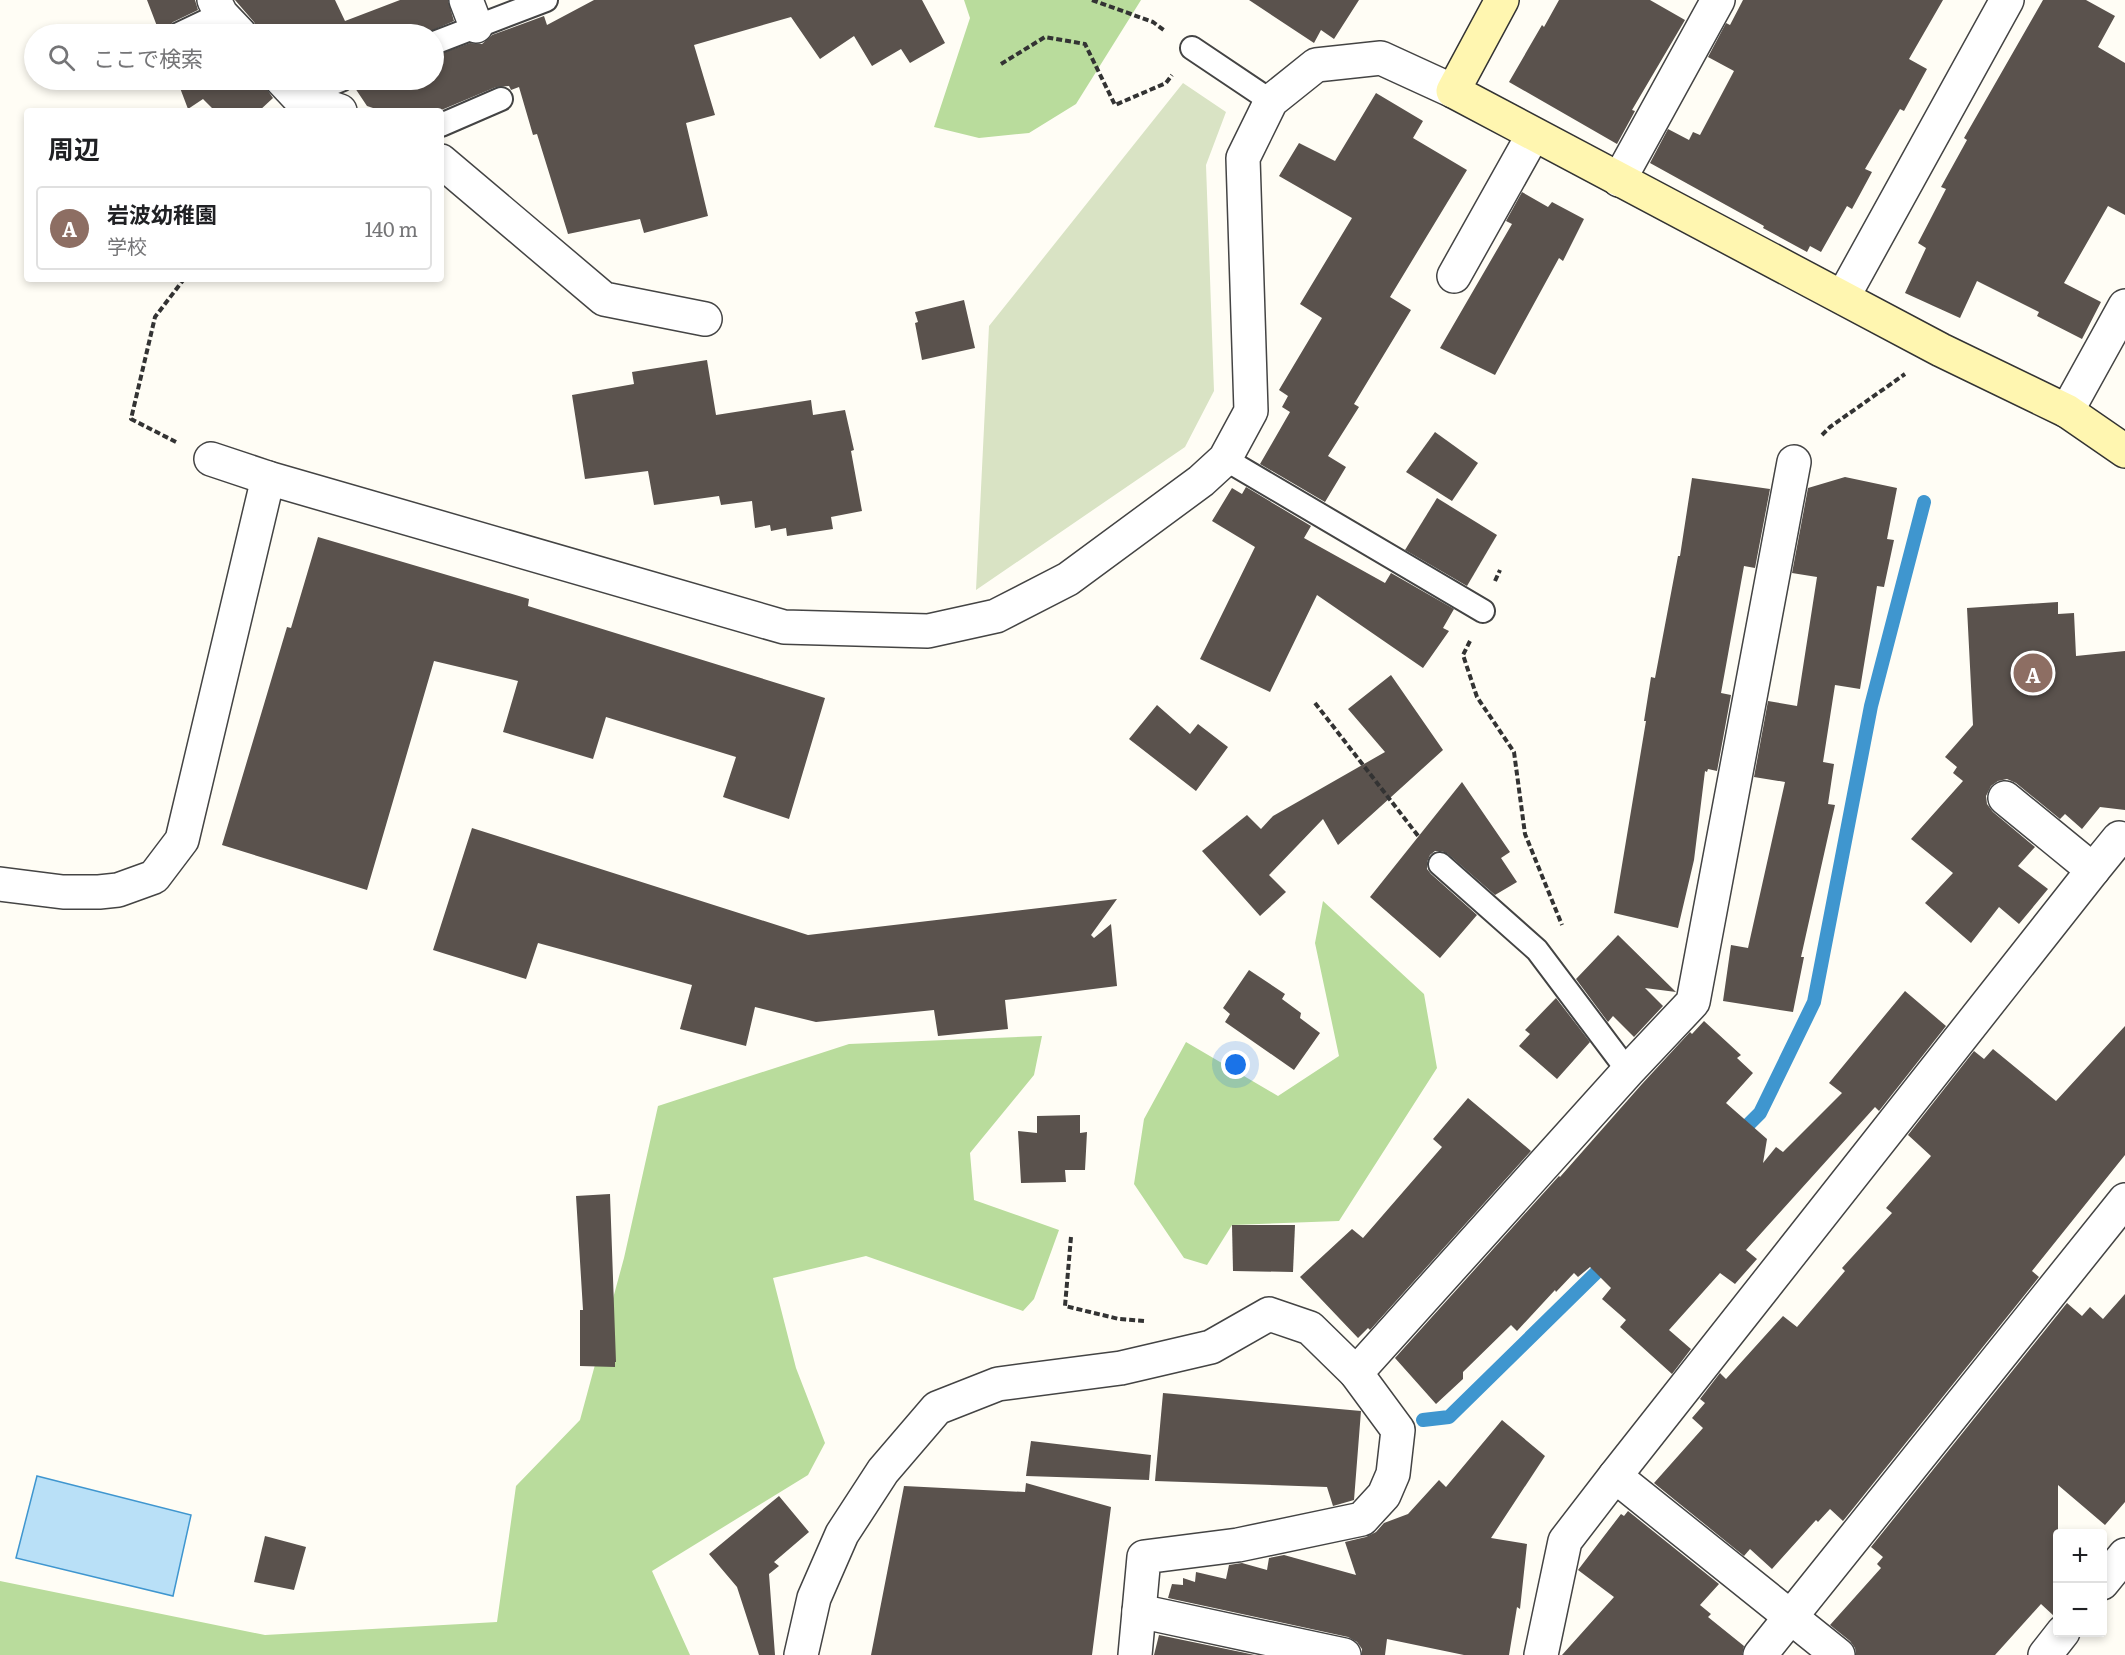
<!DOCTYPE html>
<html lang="ja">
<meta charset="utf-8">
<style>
:root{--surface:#fff;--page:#f2f2f2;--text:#202124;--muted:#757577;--line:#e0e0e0;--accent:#7c3aed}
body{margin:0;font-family:Literata,"Noto Sans JP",serif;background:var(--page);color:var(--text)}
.controls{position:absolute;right:18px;bottom:18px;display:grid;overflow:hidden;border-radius:6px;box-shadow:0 3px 9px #0003}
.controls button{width:54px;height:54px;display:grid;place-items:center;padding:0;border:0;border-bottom:2px solid var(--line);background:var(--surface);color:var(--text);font:30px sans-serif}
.you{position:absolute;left:1236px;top:1065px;width:21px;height:21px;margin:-15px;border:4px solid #fff;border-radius:50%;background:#1a73e8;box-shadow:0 0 0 9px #1a73e833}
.badge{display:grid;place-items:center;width:39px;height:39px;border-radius:50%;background:var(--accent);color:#fff;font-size:20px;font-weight:700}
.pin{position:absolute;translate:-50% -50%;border:3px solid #fff;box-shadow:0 2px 6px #0006}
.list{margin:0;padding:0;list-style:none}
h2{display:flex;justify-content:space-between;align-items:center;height:78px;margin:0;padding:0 24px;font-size:26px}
h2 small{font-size:20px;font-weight:400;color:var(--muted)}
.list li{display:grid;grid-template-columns:39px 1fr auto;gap:18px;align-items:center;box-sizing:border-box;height:84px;margin:0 12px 12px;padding:0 12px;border:2px solid var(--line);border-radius:6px}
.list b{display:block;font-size:22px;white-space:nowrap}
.list p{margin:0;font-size:20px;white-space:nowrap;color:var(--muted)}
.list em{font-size:20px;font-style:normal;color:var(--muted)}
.icon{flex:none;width:33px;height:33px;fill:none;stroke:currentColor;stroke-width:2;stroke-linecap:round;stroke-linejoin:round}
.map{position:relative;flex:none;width:2125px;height:1655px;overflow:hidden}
.search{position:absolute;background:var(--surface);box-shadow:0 3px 9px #0003;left:24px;top:24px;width:420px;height:66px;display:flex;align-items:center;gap:15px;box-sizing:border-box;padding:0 21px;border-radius:33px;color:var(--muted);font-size:22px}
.panel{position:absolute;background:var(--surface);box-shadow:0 3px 9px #0003;left:24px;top:108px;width:420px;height:174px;border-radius:6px}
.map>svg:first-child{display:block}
.forest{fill:#b9dc9c}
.cemetery{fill:#d9e3c4}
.water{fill:#b9e0f7;stroke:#3f96cf;stroke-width:1.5}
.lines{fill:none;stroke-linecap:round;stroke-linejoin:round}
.stream{stroke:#3f96cf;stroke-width:14}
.building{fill:#5a524d}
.lane-casing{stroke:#444;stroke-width:26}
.street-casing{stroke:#444;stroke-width:36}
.secondary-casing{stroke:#333;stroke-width:36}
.path{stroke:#333;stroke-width:4;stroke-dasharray:6 3;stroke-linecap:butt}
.lane{stroke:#fff;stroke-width:22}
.street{stroke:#fff;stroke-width:33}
.secondary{stroke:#fff6b0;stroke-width:33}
</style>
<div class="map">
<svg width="2125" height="1655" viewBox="0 0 2125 1655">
<rect width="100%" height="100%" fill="#fffdf5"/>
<g class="forest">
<polygon points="964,0 1141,0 1076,104 1029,133 979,138 934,127 970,18"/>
<polygon points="1323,901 1424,994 1437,1068 1339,1221 1232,1225 1207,1265 1184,1258 1134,1184 1144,1119 1186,1042 1278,1096 1339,1056 1315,943"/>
<polygon points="1042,1036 1034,1075 970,1153 974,1200 1059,1230 1034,1299 1023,1311 866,1256 773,1278 796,1368 825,1443 808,1475 652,1571 690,1655 0,1655 0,1581 265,1635 497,1622 516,1486 580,1420 624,1258 658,1106 849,1044"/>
</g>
<polygon class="cemetery" points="1183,83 1226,112 1206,165 1214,391 1185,447 976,590 989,326"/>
<polygon class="water" points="37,1476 191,1515 173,1596 16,1558"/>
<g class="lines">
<g class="stream">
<polyline points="1738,1135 1760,1113 1814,1002 1871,706 1924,502"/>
<polyline points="1423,1420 1449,1417 1608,1261"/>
</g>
</g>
<g class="building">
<polygon points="147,0 195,0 198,10 173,22 168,27 166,34 160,34"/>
<polygon points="235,0 335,0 345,21 400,0 448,0 454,21 424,34 258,34 258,29 254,22"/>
<polygon points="594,0 922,0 945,43 910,63 901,49 872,66 854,36 820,59 791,17 694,45 715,115 686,123 708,216 644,233 640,219 568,234 537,134 533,135 519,87 511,90 509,86 496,87 439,111 382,111 367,106 353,85 354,80 434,80 434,56 470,43 482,44 492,35 544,16 547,25"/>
<polygon points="1249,0 1359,0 1334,39 1321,30 1314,43"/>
<polygon points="1559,0 1650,0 1685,20 1632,110 1635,111 1617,144 1509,82 1542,25 1544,27"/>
<polygon points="1743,0 1943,0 1909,59 1927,69 1904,111 1900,109 1865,169 1872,172 1852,209 1847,206 1821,252 1810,246 1807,252 1763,228 1764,226 1650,163 1668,129 1689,140 1693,132 1700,135 1734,71 1708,57 1726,23 1730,25"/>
<polygon points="2043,0 2086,0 2115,16 2098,47 2125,63 2125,215 2108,206 2064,283 2101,302 2082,339 2037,316 2039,312 1977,281 1960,318 1905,293 1926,248 1918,243 1946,189 1941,187 1967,140 1964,138"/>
<polygon points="177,80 264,80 264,85 273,98 259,111 215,111 203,99 188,109"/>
<polygon points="1376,93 1423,121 1413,138 1467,170 1390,297 1411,310 1354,404 1359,407 1328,456 1346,467 1325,502 1260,464 1290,412 1282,407 1288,396 1279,390 1322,318 1300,304 1352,218 1279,176 1299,143 1335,161"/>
<polygon points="1522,192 1548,207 1552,202 1584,219 1563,261 1559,258 1495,375 1440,348 1512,224 1506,221"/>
<polygon points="964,300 975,348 922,360 915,323 918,322 915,312"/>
<polygon points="707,360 716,415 811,400 813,415 845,410 854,450 851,451 862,511 831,517 833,529 787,536 786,528 771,531 770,525 755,528 752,501 721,505 719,496 654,505 648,471 585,479 572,395 634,384 632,372"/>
<polygon points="1435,432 1478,463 1452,501 1406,472"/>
<polygon points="1845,477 1897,488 1887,539 1894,540 1884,587 1877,586 1860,689 1835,685 1823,762 1834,764 1828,804 1835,805 1801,957 1804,957 1793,1012 1723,1001 1731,945 1748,948 1785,782 1754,777 1768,701 1797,706 1817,577 1792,573 1808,488"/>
<polygon points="1692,478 1770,489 1755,568 1744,566 1721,693 1731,695 1717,771 1708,769 1707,772 1705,771 1694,860 1678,928 1614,913 1646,721 1644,721 1651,677 1655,678 1678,556 1680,556"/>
<polygon points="1246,487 1311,526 1304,538 1385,583 1391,573 1454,609 1443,628 1449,631 1423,668 1317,595 1270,692 1200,659 1255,547 1212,521 1232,488 1242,494"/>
<polygon points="1437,498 1497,535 1467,586 1405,550"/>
<polygon points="318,537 529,599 528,606 825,698 789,819 723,797 736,757 606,717 593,759 503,732 518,681 434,661 367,890 222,845 287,627 291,628"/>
<polygon points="2058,602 2058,614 2074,613 2076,656 2125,651 2125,810 2100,807 2082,829 2065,814 2060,819 2016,783 2007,779 1998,781 1991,786 1986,796 1987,804 1993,812 2035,847 2018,866 2048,889 2019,924 1999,907 1971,943 1925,903 1953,873 1911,839 1963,781 1953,773 1957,767 1945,757 1973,725 1967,608"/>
<polygon points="1391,675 1443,750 1338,845 1323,819 1269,875 1286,892 1260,916 1202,851 1247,815 1261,829 1273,816 1385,752 1348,709"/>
<polygon points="1157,705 1190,734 1198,724 1228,747 1196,791 1129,739"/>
<polygon points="1462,782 1510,852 1501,858 1517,882 1495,895 1448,854 1442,851 1435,851 1430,855 1427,862 1427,869 1431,874 1477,915 1440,958 1370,897"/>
<polygon points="472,828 808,935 1117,899 1091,935 1094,938 1111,924 1117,986 1005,1000 1008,1029 938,1036 934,1010 816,1022 755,1007 746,1046 680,1029 692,985 538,943 526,979 433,950"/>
<polygon points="1618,935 1676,992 1645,988 1663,1006 1634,1037 1613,1016 1608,1022 1576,979"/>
<polygon points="1249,970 1285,994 1282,999 1301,1013 1300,1018 1320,1033 1294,1070 1225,1022 1230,1014 1223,1008"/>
<polygon points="1905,991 1946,1026 1879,1111 1875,1107 1746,1250 1757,1259 1735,1284 1720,1273 1669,1330 1691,1349 1672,1374 1620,1327 1626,1320 1602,1299 1611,1288 1590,1267 1578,1277 1574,1273 1556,1292 1555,1290 1517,1331 1511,1325 1463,1372 1463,1379 1436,1404 1395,1358 1559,1176 1560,1177 1642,1084 1690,1032 1692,1034 1704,1021 1741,1055 1737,1058 1753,1073 1726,1103 1767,1139 1763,1163 1776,1147 1783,1152 1842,1093 1829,1083"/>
<polygon points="1556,998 1590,1042 1557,1079 1519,1046 1530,1034 1525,1030"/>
<polygon points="2125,1026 2125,1155 2032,1271 2039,1277 1843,1521 1830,1509 1818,1522 1816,1520 1772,1569 1750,1549 1744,1556 1654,1483 1703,1428 1692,1418 1705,1403 1700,1399 1720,1373 1726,1379 1783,1316 1797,1327 1845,1271 1842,1268 1892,1213 1886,1208 1931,1156 1908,1135 1974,1051 1984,1059 1993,1049 2056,1101"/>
<polygon points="1468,1098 1531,1151 1370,1330 1368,1328 1358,1338 1300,1277 1352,1229 1363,1238 1442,1147 1433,1139"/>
<polygon points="1080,1115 1080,1133 1087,1132 1085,1170 1065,1170 1066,1182 1021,1183 1018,1131 1037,1133 1037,1116"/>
<polygon points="610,1194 616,1362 615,1362 615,1367 580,1366 580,1310 583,1310 576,1196"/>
<polygon points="1232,1225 1295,1225 1293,1272 1233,1271"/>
<polygon points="2125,1294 2125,1502 2105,1525 2058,1485 2058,1614 2054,1616 2041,1604 1995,1655 1856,1655 1855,1648 1850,1641 1830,1625 1881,1568 1877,1564 1883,1557 1871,1547 2067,1303 2082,1316 2090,1307 2103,1319"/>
<polygon points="1163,1393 1361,1411 1354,1500 1333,1506 1327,1487 1155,1481"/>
<polygon points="1502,1420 1545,1456 1491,1538 1527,1544 1520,1609 1517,1607 1509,1655 1464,1655 1387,1639 1385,1655 1362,1655 1362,1649 1357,1642 1348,1637 1168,1598 1172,1584 1183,1585 1183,1578 1195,1582 1196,1572 1226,1579 1229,1565 1242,1563 1267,1570 1269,1558 1284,1555 1356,1575 1345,1542 1366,1537 1376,1532 1384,1523 1408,1514 1439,1480 1446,1487"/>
<polygon points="1031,1441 1151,1455 1149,1480 1026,1476"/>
<polygon points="1026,1483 1111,1507 1092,1655 871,1655 904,1486 1025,1492"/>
<polygon points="779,1496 809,1532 774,1562 779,1566 769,1574 775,1655 759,1655 737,1587 709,1554"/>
<polygon points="1628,1511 1719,1584 1700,1605 1711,1614 1708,1617 1744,1646 1742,1655 1562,1655 1614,1597 1578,1570 1621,1514 1624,1516"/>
<polygon points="265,1536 306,1547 294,1590 254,1582"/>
<polygon points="1159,1635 1255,1655 1154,1655"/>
</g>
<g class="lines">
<defs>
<g id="lane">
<polyline points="179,34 221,14"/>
<polyline points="434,43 546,0"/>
<polyline points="1192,48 1271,101"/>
<polyline points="298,97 341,80"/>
<polyline points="441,125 501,99"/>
<polyline points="1225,459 1483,611"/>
<polyline points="1440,864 1537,950 1628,1071"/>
</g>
<g id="street">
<polyline points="214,0 221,14 240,34"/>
<polyline points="466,0 476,26"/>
<polyline points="282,80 298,97 340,111"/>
<polyline points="441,161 604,299 705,319"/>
<polyline points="1619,180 1718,0"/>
<polyline points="1454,276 1533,135"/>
<polyline points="1843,297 2007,0"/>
<polyline points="2067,411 2125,306"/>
<polyline points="211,459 268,478 784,627 928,631 996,616 1068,579 1201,481 1225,459 1251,411 1243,158 1271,101 1316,65 1381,58 1453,91"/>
<polyline points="2005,798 2093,870"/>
<polyline points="0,884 63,892 99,892 118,890 154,877 182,840 268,478"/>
<polyline points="1356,1373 1628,1071 1693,1002 1794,462"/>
<polyline points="1615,1476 1838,1655"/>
<polyline points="2102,1583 2125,1555"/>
<polyline points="1139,1611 1344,1655"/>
<polyline points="801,1655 814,1598 842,1534 883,1471 937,1408 998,1384 1121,1368 1211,1347 1269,1314 1310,1328 1356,1373 1398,1430 1393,1474 1384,1495 1362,1519 1238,1545 1144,1557 1135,1655"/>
<polyline points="1541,1655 1565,1541 1615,1476 2093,870 2119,838 2125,840"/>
<polyline points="1760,1655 2125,1200"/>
<polyline points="2045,1655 2063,1632"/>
</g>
<polyline id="secondary" points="1502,0 1453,91 1941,350 2067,411 2125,451"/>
</defs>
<use href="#lane" class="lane-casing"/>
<use href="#street" class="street-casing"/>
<use href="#secondary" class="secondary-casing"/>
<g class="path">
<polyline points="1092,0 1153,22 1165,31"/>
<polyline points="1001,64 1045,37 1085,44 1115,105 1166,83 1172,75"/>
<polyline points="1822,435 1830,427 1905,374"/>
<polyline points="176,442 131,419 155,317 184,279"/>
<polyline points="1495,581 1500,570"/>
<polyline points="1470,641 1463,655 1477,697 1514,752 1525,834 1562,925"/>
<polyline points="1315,703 1419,837"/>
<polyline points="1071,1237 1065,1306 1119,1319 1144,1321"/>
</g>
<use href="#lane" class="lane"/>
<use href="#street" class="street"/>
<use href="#secondary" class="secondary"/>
</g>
</svg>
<div class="controls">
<button>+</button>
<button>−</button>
</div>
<div class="you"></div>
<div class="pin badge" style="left:2033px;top:673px;background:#8d6e63">A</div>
<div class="search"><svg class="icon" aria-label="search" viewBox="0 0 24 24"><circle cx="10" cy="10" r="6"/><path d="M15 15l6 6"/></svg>ここで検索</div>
<section class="panel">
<h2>周辺<small></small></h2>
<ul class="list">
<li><span class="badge" style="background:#8d6e63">A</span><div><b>岩波幼稚園</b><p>学校</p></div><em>140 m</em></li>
</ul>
</section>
</div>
